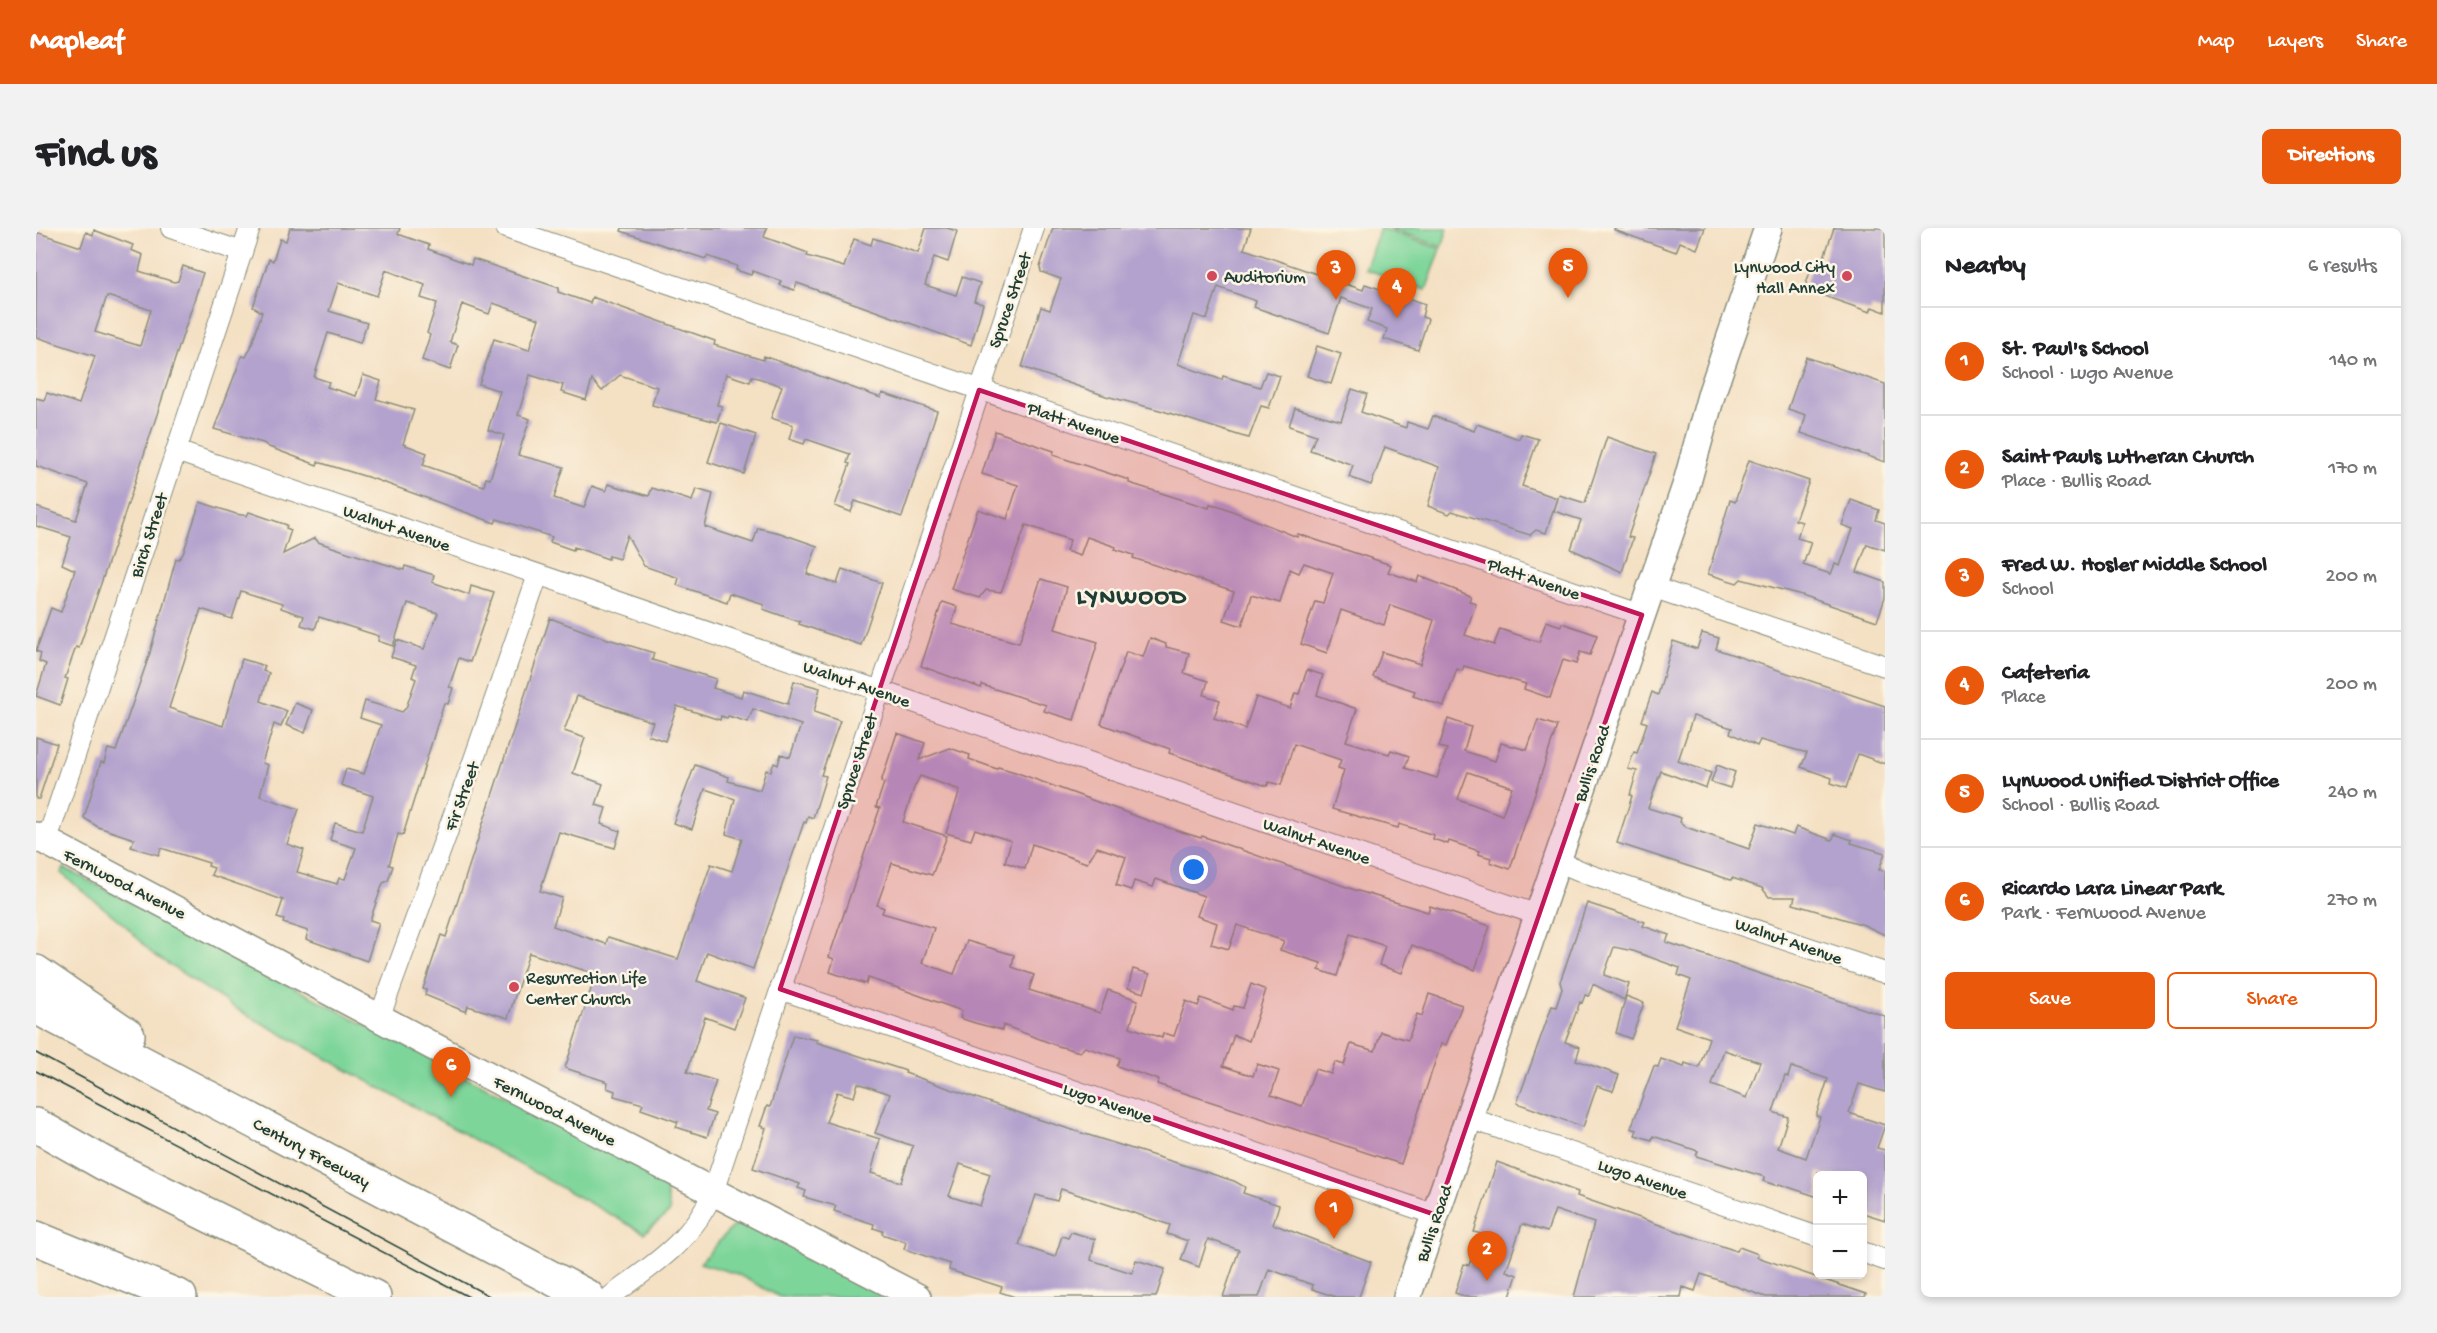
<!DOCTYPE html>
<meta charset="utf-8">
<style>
:root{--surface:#fff;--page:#f2f2f2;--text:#202124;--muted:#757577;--line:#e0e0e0;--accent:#ea580c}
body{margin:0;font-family:"Gochi Hand",sans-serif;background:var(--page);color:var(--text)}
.controls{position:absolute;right:18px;bottom:18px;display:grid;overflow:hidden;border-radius:9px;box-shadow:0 3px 9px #0003}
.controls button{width:54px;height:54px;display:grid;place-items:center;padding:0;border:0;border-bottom:2px solid var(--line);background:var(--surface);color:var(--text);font:30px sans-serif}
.you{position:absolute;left:1158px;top:642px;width:21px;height:21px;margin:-15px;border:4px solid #fff;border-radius:50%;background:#1a73e8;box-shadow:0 0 0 9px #1a73e833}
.badge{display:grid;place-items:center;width:39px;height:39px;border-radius:50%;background:var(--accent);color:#fff;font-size:20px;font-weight:700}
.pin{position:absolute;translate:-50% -50px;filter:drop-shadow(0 2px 3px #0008)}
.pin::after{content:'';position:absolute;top:32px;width:21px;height:18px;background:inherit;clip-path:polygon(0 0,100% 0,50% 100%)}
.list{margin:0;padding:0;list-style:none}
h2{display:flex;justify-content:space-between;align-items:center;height:78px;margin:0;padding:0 24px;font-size:26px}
h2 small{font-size:20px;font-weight:400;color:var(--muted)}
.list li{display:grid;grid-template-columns:39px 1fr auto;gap:18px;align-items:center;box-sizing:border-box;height:108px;padding:0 24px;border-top:2px solid var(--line)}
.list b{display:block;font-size:22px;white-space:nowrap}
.list p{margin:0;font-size:20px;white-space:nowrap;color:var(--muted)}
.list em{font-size:20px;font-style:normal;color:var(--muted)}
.actions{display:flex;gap:12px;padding:18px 24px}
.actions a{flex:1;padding:14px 0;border:2px solid var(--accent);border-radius:9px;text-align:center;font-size:21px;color:var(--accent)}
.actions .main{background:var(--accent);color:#fff}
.map{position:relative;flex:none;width:1849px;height:1069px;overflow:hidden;border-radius:9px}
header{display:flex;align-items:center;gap:36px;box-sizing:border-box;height:84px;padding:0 30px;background:var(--accent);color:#fff}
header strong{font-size:28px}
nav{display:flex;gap:33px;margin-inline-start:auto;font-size:21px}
.intro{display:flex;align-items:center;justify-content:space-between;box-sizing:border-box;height:144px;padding:0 36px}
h1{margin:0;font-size:42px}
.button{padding:15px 27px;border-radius:9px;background:var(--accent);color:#fff;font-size:21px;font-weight:700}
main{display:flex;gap:36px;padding:0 36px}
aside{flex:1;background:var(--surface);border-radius:9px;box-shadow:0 3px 9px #0003}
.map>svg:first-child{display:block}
.green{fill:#7dd59a;stroke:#4e8967;stroke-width:1.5}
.building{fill:#b3a2cd;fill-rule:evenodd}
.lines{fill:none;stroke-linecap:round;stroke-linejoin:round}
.street-casing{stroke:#8a8e7c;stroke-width:22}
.secondary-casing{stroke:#8a8e7c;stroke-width:30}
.highway-casing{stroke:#8a8e7c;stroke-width:36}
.street{stroke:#fff;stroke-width:20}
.secondary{stroke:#fff;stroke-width:27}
.highway{stroke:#fff;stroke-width:33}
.tram{stroke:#1f3d34;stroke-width:1.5}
.marked{fill:#c2185b;fill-opacity:0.2;stroke:#c2185b;stroke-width:4.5;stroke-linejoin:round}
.poi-dot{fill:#d1495b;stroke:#fcf5e5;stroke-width:2}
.labels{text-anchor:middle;stroke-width:5;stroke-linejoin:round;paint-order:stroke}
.poi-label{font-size:18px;fill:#1f3d34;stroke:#fcf5e5;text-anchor:start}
.street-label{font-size:18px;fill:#1f3d34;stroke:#fcf5e5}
.district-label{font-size:24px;font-weight:bold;letter-spacing:1.5px;fill:#1f3d34;stroke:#fcf5e5}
</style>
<header>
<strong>Mapleaf</strong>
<nav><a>Map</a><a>Layers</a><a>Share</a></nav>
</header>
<div class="intro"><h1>Find us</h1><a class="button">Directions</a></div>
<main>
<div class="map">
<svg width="1849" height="1069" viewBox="0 0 1849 1069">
<rect width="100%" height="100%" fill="#fcf5e5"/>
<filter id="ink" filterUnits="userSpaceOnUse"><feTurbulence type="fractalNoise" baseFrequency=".0167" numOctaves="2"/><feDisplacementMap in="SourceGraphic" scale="12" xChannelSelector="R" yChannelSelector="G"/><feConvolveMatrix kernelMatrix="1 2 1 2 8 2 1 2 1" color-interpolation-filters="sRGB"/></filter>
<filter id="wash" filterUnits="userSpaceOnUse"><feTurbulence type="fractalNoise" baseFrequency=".008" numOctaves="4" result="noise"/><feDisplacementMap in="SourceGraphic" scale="24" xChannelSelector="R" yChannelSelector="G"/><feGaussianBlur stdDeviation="1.35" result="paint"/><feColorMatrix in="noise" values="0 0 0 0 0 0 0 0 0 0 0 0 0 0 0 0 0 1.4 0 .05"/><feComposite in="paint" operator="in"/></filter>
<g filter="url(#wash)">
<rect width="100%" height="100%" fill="#f4e0c3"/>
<g class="green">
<polygon points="1344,0 1405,21 1390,62 1329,41"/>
<polygon points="1353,0 1412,0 1406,19"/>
<polygon points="28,640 634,955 630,963 634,984 608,1005 204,783 117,726 90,698 25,645"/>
<polygon points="712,994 855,1069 744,1069 701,1046 664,1035 695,1000"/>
</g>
<g id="blocks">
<g class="building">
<path d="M254,0H364L362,6L393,17L392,21L435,37L437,31L446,34L523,60L522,64L554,75L556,69L679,113L678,117L727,132L728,128L845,170L846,165L901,183L866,289L819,273L815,284L799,278L814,236L811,235L814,226L770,211L768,216L753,211L757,197L735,190L746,158L716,148L714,154L690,146L681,177L686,178L681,194L616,177L621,159L584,147L566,163L556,152L550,172L525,164L527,157L494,147L482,187L494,191L482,227L528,239L518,270L548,280L556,258L570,263L572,256L613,268L616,260L656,273L660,261L677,266L669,299L717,315L722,300L744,305L781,318L771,346L801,356L806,341L846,355L825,417L763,396L764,394L727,381L728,378L725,375L694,365L691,374L641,357L643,350L608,338L591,307L583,331L573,328L572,331L538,319L537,322L514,314L516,309L461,291L459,295L338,251L282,234L281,237L233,219L227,215L178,201L206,128L210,129L215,119L226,84L217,79L233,31L237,33L244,11L250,13ZM350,42L389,57L385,70L401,75L391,105L394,107L386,132L414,142L422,117L414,114L426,76L453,86L457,75L503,91L493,122L458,111L443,156L464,163L452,202L468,207L454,251L450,250L448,258L387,237L391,225L367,216L378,182L340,171L345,153L327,147L320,168L291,159L293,154L278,149L292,105L324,115L331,95L293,83L302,55L341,68Z"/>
<polygon points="586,0 731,0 728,9 772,25 771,28 808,39 818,11 835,17 837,10 882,25 890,0 911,0 921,3 912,34 898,29 889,57 920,67 926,49 944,55 938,73 947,76 935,117 761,55 758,62 744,57 745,53 717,43 715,47 700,42 701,38 671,28 670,31 648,24 585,3"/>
<polygon points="1017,0 1215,0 1208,21 1327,62 1329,56 1389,76 1386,89 1392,91 1382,122 1348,111 1351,101 1331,94 1336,81 1305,70 1293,105 1218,79 1220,73 1182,59 1171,91 1158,87 1142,136 1186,152 1187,148 1224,159 1230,144 1244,148 1233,180 1225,178 1213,210 1205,208 1127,183 1070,168 986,139 1005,79 1014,82 1025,51 1005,44 1004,39"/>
<polygon points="1578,0 1669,0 1661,21 1644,14 1640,24 1578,2"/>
<polygon points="1798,0 1849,0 1849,84 1836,79 1834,84 1768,61 1778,33 1786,35"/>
<path d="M58,2L97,17L95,22L107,27L103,43L138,54L142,53L147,38L167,45L86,294L43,420L40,419L29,450L32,451L24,477L0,468L10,436L3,433L5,425L0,423L15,380L25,384L39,342L26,336L35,309L0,298V279L40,292L52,256L0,238V170L8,172L11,165L43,176L59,128L0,109V4L45,19L50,4L57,7ZM71,68L115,82L104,118L59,104Z"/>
<polygon points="1281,118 1305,126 1295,156 1271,148"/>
<polygon points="1770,129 1849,156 1849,234 1765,205 1770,187 1752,181"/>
<polygon points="1316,161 1331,166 1325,184 1370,200 1371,194 1392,201 1397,188 1438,203 1441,196 1483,211 1485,206 1502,211 1486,258 1521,270 1510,305 1500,302 1494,307 1416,283 1413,286 1392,278 1403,239 1349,219 1335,257 1313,249 1317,237 1274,222 1280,207 1253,198 1259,180 1305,193"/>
<polygon points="685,195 720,207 708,246 672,234"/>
<polygon points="959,203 1018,223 1017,227 1093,252 1093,255 1173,280 1174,276 1184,278 1261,309 1262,306 1355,337 1352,344 1381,354 1383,348 1435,368 1433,373 1440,375 1429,407 1458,417 1464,401 1503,414 1510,393 1525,398 1526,395 1561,407 1554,427 1544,424 1540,436 1527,432 1514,470 1488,461 1490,456 1428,438 1426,443 1421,441 1408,478 1377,468 1379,463 1337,449 1346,424 1384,436 1398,392 1354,377 1348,397 1305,382 1291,425 1265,416 1279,373 1287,375 1297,345 1268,335 1263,345 1254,341 1244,375 1215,367 1206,398 1188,392 1198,363 1097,330 1098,327 1079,321 1080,319 1051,309 1044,328 1030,323 1034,312 990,297 965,364 950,362 944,370 915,361 942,281 971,291 982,257 946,246"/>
<polygon points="1571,209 1620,226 1592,309 1597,310 1586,344 1535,321 1545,292 1518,283 1523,267 1549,275"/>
<polygon points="1713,232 1773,253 1759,292 1766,294 1761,310 1775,314 1767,337 1795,346 1799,336 1804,338 1817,301 1806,297 1815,272 1843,282 1840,292 1849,295 1849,322 1831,316 1821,344 1849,354 1849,370 1841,393 1762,366 1705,351 1701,355 1672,346 1694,272 1699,274"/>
<path d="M164,274L200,286L211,288L213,284L251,297L250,300L255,302L247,326L279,310L282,314L314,325L368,342L369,338L398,347L396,354L433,367L435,358L458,365L434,434L423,430L413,459L417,460L412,476L408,475L367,607L362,606L353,637L357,638L352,653L347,655L334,692L343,695L331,733L270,711L272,703L247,695L248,692L241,690L247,672L175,647L178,640L172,638L173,635L125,620L123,627L95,619L98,611L62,599L48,590L65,534L68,535L72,521L80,523L113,428L140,331H143L147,326ZM205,363L246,376L245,380L268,388L265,397L279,401L283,389L343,408L342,413L357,418L371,375L402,385L388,421L361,412L355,429L380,437L376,449L380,451L370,480L366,484L329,473L324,490L345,497L328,546L310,541L305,557L337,568L326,603L299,595L294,612L320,620L309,651L303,650L301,656L261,644L268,622L251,616L263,581L224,568L232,537L226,535L238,496L245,499L251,483L225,473L233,445L227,443L229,438L206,431L187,498L133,480L165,381L196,391Z"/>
<polygon points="1005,351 1031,359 1019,401 1062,414 1038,492 1008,483 1010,477 946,457 945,460 885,438 906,374 921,379 916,396 983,415"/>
<path d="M514,390L559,407L618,425L616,432L680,451L677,460L705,469L707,462L752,476L758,453L784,460L778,484L804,493L785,547L790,548L777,590L772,588L770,595L768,594L717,741L671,724L661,753L709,770L698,800L669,789L651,844L680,853L670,883L679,886L671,909L640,899L642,894L605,881L607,876L578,868L579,863L571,860L572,854L529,840L560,746L493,725L472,790L432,778L430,784L389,767L390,762L387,761L405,707L410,709ZM541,468L617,494L612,507L629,513L641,478L684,492L685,488L691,490L692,488L712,494L717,481L765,497L754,529L745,526L742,537L738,535L735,543L730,542L724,562L692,553L693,549L659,537L637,595L656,601L669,561L699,571L690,606L706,611L696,643L675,636L642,731L572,709L570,716L517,698L526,670L504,663L523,604L579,620L584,603L565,596L570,580L560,577L567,556L537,545L549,510L528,503Z"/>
<polygon points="1666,405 1683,410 1680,421 1849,478 1849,536 1822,526 1810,560 1795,555 1796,550 1765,539 1771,525 1724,512 1721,518 1694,505 1696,500 1657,488 1642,533 1675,545 1670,560 1625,543 1612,580 1645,590 1644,594 1650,599 1713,621 1722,595 1757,607 1760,599 1796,612 1799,606 1816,612 1815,615 1849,625 1843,642 1849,643 1849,707 1828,697 1757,676 1759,669 1733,669 1726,660 1696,650 1695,652 1581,615 1596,568 1594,567 1601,543 1592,541 1598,524 1601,525 1611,495 1606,493 1616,464 1622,467 1637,413 1661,421"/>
<path d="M1114,410L1130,416V419L1153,425L1148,445L1172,453L1168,467L1184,472L1178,490L1209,501L1220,469L1254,480L1259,465L1263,466L1271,442L1287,447L1281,467L1321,481L1310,513L1353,526L1355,522L1373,528L1369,540L1401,550L1411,521L1403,519L1412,491L1435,499L1428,523L1459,533L1465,515L1491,522L1502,492L1521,498L1474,641L1454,634L1455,630L1442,626L1443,623L1413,613L1412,616L1397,611L1398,607L1363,596L1362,600L1296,581L1308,542L1302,540L1305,532L1258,516L1245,557L1233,554L1231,558L1133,525L1134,521L1065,496L1090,424L1107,429ZM1432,544L1476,559L1466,587L1422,571Z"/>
<polygon points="259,475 277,482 269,505 250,497"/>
<polygon points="861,505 889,515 883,532 914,520 934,527 933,531 961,541 962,539 979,544 1127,598 1165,610 1166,608 1319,662 1392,684 1394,678 1454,698 1439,742 1376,717 1366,745 1343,737 1349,718 1314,706 1301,748 1283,742 1285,735 1244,722 1248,713 1201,697 1193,721 1175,716 1181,695 1161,688 1168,668 1120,651 1117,659 1098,653 1095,662 1080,657 1090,629 1061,619 1051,635 996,616 989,641 969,634 975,613 939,601 935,612 910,605 924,562 884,548 878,560 867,594 911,608 896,647 856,635 841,677 848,680 846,685 898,700 886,735 918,746 931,713 978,727 976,739 998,747 993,762 1064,785 1072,762 1102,772 1094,799 1126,810 1127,805 1138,808 1150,773 1162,778 1165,770 1197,782 1198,778 1207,780 1215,756 1230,762 1213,813 1198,807 1187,838 1217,848 1221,836 1243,843 1235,867 1266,878 1279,841 1295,846 1299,834 1308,837 1315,816 1339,823 1345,804 1372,812 1381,786 1386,788 1393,766 1426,777 1410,817 1405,816 1365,936 1121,856 1123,852 1081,838 1084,830 1049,819 1044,824 1022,818 967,797 966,802 939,795 924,790 926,783 868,762 832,750 830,756 794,744 798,731 793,729 844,580 840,579 848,555 845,554"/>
<polygon points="0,509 21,516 3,571 0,571"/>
<polygon points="1681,537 1699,544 1694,560 1675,554"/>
<path d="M1551,675L1609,694L1607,698L1633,707L1630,714L1849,788V864L1823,856L1813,885L1849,897L1841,920L1849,922V992L1827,985V948H1792L1782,944V969L1743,956L1742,958L1727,953L1729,949L1660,928L1662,923L1617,908L1616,912L1599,907L1601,902L1595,900L1618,838L1622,839L1625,831L1648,839L1649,835L1663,840L1673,810L1639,798L1655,752L1642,747L1644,740L1597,723L1578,719L1568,747L1593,756L1588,772L1557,756L1553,768L1549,767L1546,775L1544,774L1529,814L1544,819L1540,832L1583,847L1577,863L1561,858L1547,899L1481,875L1516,778L1520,779L1526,761L1524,754ZM1688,822L1724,834L1711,870L1676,857ZM1755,839L1792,851L1780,888L1784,889L1770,930L1742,920L1752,889L1737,884L1749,848L1752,849Z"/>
<polygon points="1097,741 1114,746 1108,765 1092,760"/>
<polygon points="1590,768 1608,775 1595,811 1580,805"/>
<path d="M757,807L781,812L780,814L870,843L869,845L992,888L1198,953L1209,959L1207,965L1243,977L1237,996L1335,1034L1323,1069H1300L1276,1061L1277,1057L1233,1041L1223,1069H1187L1203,1022L1172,1011L1163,1039L1145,1032L1152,1013L1131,1006L1134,997L1025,961L1021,973L1000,967L983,1017L1019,1029L1026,1008L1032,1010L1035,1004L1059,1011L1055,1032L1096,1045L1100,1032L1129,1041L1120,1069H979L964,1064L966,1059L913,1042L914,1036L868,1021L870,1014L846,1006L847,1003L837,1000L838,996L798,983L800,978L768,969L770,963L762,960L764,956L717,940L730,900L724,898L731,878L734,879ZM822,855L854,866L839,905L877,918L865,954L835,945L844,911L790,894L801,864L818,869ZM924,936L954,946L944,978L913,968Z"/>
<polygon points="1461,934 1542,964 1541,968 1664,1011 1701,1023 1703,1019 1722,1026 1721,1029 1830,1066 1829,1069 1730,1069 1665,1046 1659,1063 1647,1059 1645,1069 1538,1069 1558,995 1519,982 1511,1004 1486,996 1470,1043 1481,1047 1474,1069 1431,1069 1419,1065 1428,1036 1433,1037 1445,1006 1438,1004"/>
</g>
</g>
</g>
<g filter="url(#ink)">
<use href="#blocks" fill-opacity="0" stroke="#8a8e7c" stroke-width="1.5"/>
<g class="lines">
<defs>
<g id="street">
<polyline points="135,0 206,24"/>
<polyline points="470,0 1606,387"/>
<polyline points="140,223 1502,687"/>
<polyline points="1616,359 1849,438"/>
<polyline points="10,615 214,0"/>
<polyline points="1521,633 1554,647 1849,745"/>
<polyline points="744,761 1400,987"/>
<polyline points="344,788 437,534 502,347"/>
<polyline points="1433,890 1782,1009"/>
<polyline points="1826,1024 1849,1032"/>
<path d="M574,1069C616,1037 655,1015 677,964L998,0"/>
</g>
<g id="secondary">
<polyline points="0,608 474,859 881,1069"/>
<polyline points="1371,1069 1650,258 1676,164 1732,0"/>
</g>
<g id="highway">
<polyline points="0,744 92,807"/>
<polyline points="0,779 552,1069"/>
<polyline points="0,897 67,935 338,1069"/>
<polyline points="0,1010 144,1069"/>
</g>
</defs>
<use href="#street" class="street-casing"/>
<use href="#secondary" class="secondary-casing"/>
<use href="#highway" class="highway-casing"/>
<use href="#street" class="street"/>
<use href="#secondary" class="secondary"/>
<use href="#highway" class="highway"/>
<g class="tram">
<polyline points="0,825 455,1069"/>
<polyline points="0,843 433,1069"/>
</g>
</g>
</g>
<path class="marked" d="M943,162L1606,387L1400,987L744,761Z"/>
<g class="poi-dot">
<circle cx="1176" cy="48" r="6"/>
<circle cx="1811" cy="48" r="6"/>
<circle cx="478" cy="759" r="6"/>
</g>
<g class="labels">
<g class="poi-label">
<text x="1799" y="44" text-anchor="end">Lynwood City<tspan x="1799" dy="21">Hall Annex</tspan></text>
<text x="1188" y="54">Auditorium</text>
<text x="490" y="755">Resurrection Life<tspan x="490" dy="21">Center Church</tspan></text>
</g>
<g class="street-label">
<text transform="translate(973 72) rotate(-71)" y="6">Spruce Street</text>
<text transform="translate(1038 194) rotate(19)" y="6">Platt Avenue</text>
<text transform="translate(361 299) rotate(19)" y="6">Walnut Avenue</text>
<text transform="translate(112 307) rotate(-72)" y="6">Birch Street</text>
<text transform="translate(1498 350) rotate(19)" y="6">Platt Avenue</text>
<text transform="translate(821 455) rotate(19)" y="6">Walnut Avenue</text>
<text transform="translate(820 533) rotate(-72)" y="6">Spruce Street</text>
<text transform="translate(1555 535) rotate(-71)" y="6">Bullis Road</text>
<text transform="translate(425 568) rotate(-70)" y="6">Fir Street</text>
<text transform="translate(1281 612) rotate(19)" y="6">Walnut Avenue</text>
<text transform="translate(89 655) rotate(27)" y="6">Fernwood Avenue</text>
<text transform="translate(1753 712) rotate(19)" y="6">Walnut Avenue</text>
<text transform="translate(1072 874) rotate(19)" y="6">Lugo Avenue</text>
<text transform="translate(519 882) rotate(27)" y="6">Fernwood Avenue</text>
<text transform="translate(276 924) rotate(28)" y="6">Century Freeway</text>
<text transform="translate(1607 950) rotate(19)" y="6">Lugo Avenue</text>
<text transform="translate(1397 995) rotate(-71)" y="6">Bullis Road</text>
</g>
<g class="district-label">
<text x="1096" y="375">LYNWOOD</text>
</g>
</g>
</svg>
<div class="controls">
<button>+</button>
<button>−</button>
</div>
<div class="you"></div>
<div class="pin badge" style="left:1298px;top:1011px">1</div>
<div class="pin badge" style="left:1451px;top:1053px">2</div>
<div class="pin badge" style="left:1300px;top:72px">3</div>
<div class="pin badge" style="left:1361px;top:90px">4</div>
<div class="pin badge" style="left:1532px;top:70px">5</div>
<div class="pin badge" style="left:415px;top:869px">6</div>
</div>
<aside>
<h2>Nearby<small>6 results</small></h2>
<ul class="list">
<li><span class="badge">1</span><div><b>St. Paul's School</b><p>School · Lugo Avenue</p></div><em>140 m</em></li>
<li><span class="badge">2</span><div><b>Saint Pauls Lutheran Church</b><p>Place · Bullis Road</p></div><em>170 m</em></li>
<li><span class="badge">3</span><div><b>Fred W. Hosler Middle School</b><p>School</p></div><em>200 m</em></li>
<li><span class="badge">4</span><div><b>Cafeteria</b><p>Place</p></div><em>200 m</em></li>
<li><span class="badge">5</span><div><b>Lynwood Unified District Office</b><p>School · Bullis Road</p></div><em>240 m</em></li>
<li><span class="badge">6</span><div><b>Ricardo Lara Linear Park</b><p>Park · Fernwood Avenue</p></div><em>270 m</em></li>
</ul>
<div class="actions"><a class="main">Save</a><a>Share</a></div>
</aside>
</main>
